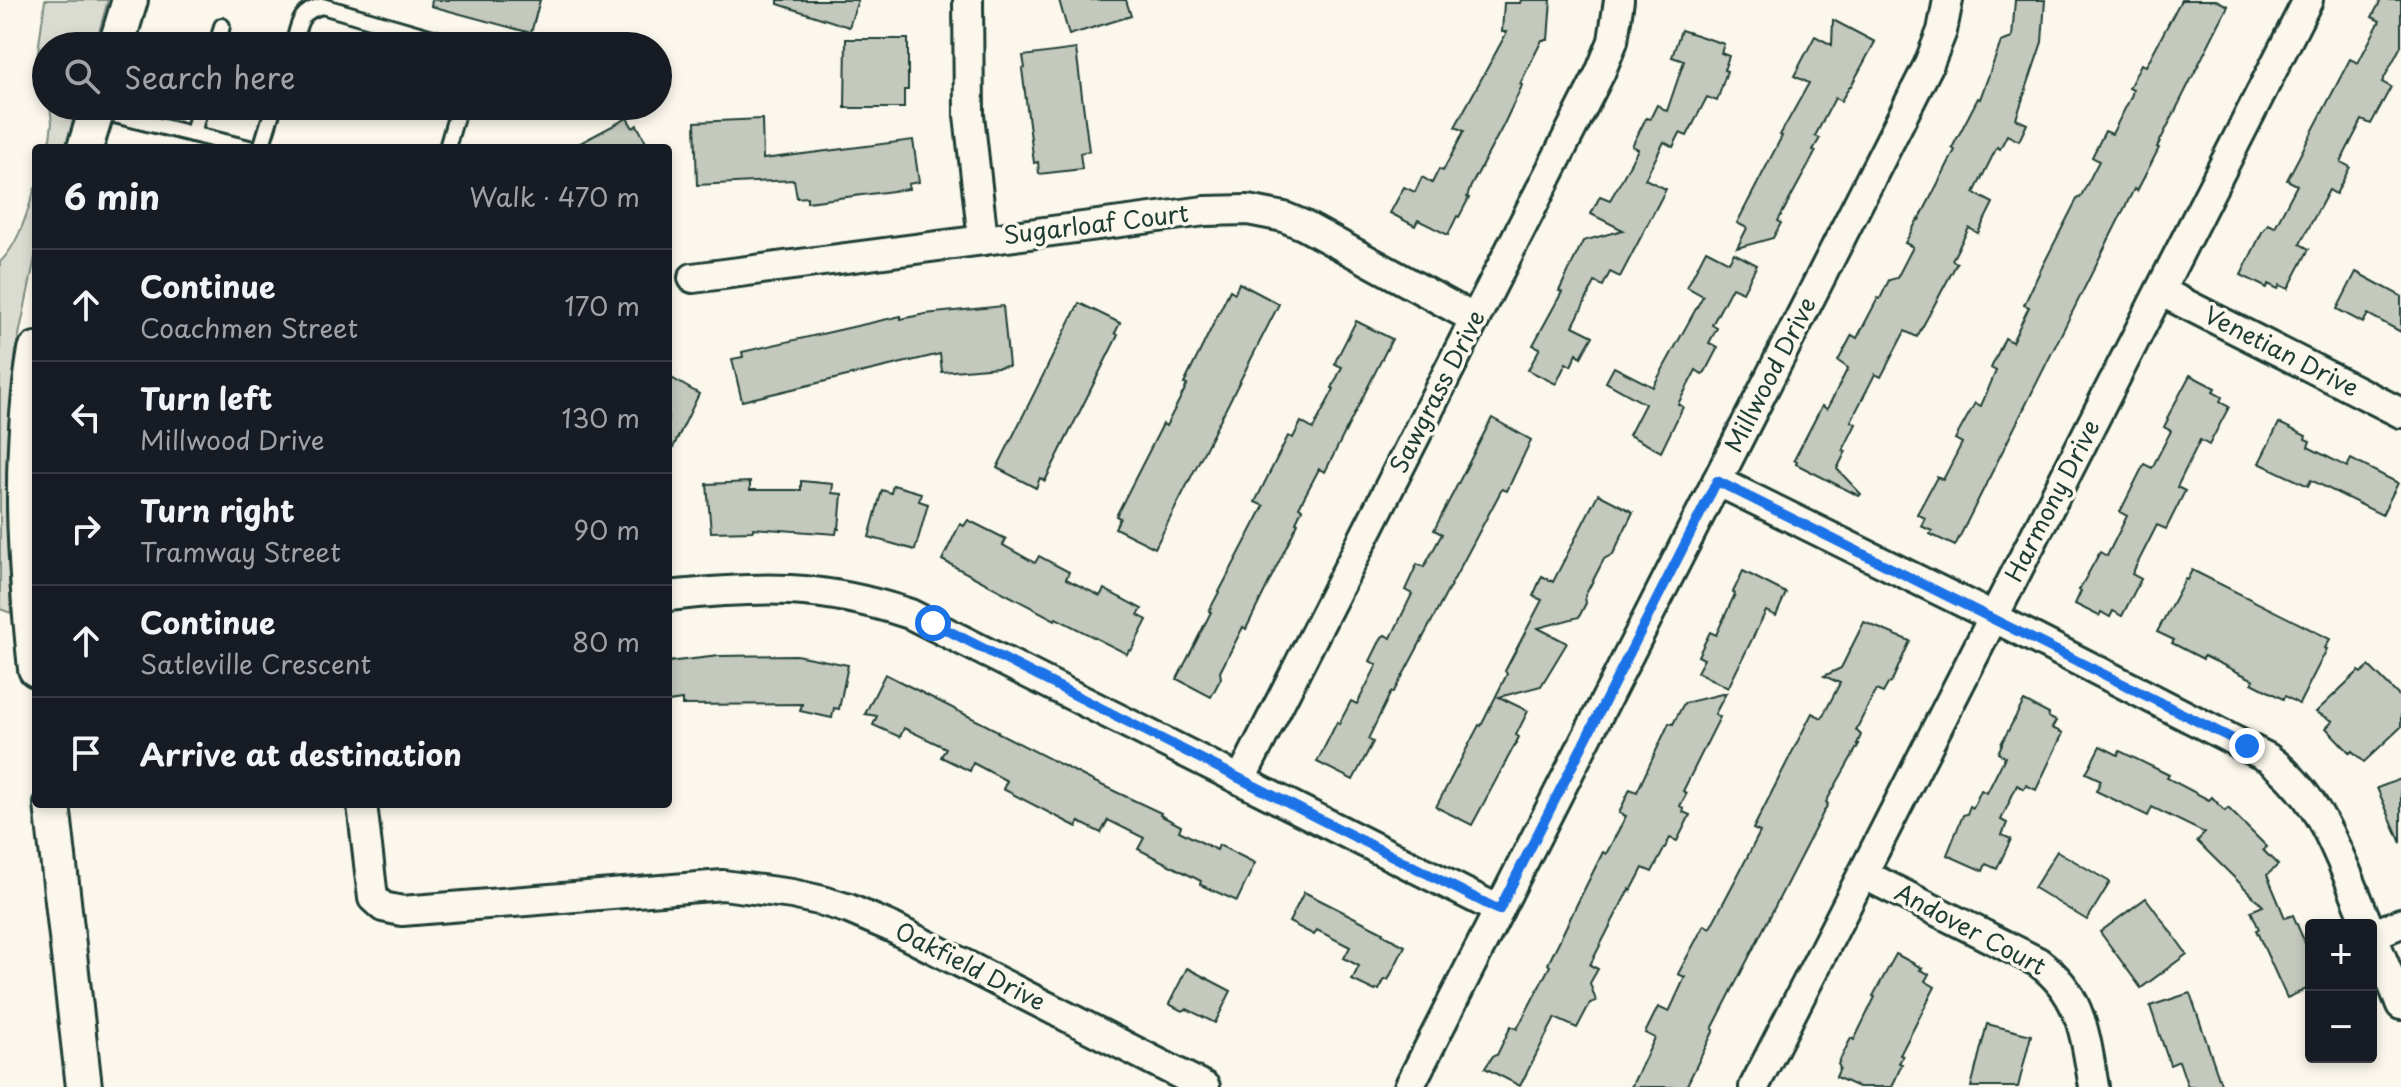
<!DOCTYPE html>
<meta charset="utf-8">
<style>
:root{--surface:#171b24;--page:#20242c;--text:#f1f3f6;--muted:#9ea1a6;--line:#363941}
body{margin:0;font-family:"Playpen Sans",sans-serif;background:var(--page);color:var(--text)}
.controls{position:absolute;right:24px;bottom:24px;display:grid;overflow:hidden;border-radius:8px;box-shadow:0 4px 12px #0003}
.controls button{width:72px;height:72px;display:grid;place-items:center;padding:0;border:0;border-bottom:2px solid var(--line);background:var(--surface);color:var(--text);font:40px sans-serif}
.stop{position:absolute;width:24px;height:24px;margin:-18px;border:6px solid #1a73e8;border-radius:50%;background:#fff}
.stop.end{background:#1a73e8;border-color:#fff;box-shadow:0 2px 8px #0008}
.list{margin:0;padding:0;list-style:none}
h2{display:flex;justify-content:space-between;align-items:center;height:104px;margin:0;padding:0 32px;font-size:34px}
h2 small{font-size:26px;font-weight:400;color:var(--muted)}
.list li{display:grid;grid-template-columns:52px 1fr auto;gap:24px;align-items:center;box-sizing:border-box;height:112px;padding:0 32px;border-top:2px solid var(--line)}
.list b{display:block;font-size:30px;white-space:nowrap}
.list p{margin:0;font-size:26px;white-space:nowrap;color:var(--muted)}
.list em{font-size:26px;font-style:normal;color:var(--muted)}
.icon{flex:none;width:44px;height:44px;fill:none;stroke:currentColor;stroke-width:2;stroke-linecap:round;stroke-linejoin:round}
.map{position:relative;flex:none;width:2401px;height:1087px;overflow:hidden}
.search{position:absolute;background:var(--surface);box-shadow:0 4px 12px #0003;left:32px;top:32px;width:640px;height:88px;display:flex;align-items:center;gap:20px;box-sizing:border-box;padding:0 28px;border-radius:44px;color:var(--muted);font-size:30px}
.panel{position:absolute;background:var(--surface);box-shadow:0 4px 12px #0003;left:32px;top:144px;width:640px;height:664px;border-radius:8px}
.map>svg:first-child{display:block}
.green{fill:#dbdcd1;stroke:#7d8c82;stroke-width:2}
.building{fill:#c4c9be;stroke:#1f3d34;stroke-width:2}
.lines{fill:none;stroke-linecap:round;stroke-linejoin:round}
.service-casing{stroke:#1f3d34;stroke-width:20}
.minor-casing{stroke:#1f3d34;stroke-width:34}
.tertiary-casing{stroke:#1f3d34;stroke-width:40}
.service{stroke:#fbf7ec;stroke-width:14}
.minor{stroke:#fbf7ec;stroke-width:28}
.tertiary{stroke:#fbf7ec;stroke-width:34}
.route{stroke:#1a73e8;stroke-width:10}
.labels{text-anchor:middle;stroke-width:7;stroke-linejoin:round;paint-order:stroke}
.street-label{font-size:24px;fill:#1f3d34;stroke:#fbf7ec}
</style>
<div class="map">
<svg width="2401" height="1087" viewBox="0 0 2401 1087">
<rect width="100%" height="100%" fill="#fbf7ec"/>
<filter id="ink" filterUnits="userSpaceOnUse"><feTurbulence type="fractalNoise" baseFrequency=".0125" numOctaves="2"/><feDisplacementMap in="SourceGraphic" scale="16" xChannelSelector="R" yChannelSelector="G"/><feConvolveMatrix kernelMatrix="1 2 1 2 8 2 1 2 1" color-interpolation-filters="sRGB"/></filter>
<g filter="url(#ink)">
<g class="green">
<polygon points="45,0 108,0 95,46 46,46 46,94 37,59"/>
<polygon points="50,106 77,106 65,148 49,148 52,122"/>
<path d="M36,186V253L16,350L8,429L6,509L11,613L0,609V262C20,243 27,211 36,186Z"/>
</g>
<g class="building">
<polygon points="432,0 540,0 531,33 431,6"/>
<polygon points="778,0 858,0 849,27 778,4"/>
<polygon points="1059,0 1126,0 1131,16 1069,35"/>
<polygon points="1521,0 1551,0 1548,40 1542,40 1520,84 1522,85 1521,88 1503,126 1471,186 1467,197 1469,198 1459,217 1457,216 1448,235 1418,220 1415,226 1390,213 1404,187 1415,192 1422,177 1432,183 1439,169 1443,171 1464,131 1455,127 1507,32 1502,32 1504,3 1520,3"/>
<polygon points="2015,0 2045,0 2042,42 2016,119 2027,124 2019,141 2007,135 2000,149 1997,147 1974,193 1993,203 1978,233 1969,228 1952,260 1957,263 1917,337 1905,331 1881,377 1875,374 1851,421 1856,424 1843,450 1846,451 1837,469 1861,494 1859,496 1796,464 1797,462 1794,460 1822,406 1827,409 1848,368 1838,361 1852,335 1857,338 1878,298 1880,299 1889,280 1897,278 1913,247 1905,243 1918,219 1919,220 1955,150 1952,148 1978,98 1980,99 2001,42 2012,38"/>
<polygon points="2181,0 2216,0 2228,6 2157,147 2159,148 2137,191 2134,189 1955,546 1930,534 1932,531 1921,526 1925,518 1917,514 1937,477 1943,480 1962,443 1955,439 1975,403 1981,406 1996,371 1991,368 2005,338 2012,342 2029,307 2024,305 2040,271 2078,197 2080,198 2099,161 2092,157 2105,131 2112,134 2131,97 2133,90 2129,88 2141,64 2146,66"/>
<polygon points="2381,0 2401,0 2401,46 2382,82 2391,87 2371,124 2362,120 2345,153 2341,162 2350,167 2336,194 2329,190 2300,244 2309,249 2288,289 2280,285 2278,289 2268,284 2267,288 2241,275 2262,232 2268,224 2275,227 2297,185 2287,180 2350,59 2358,63 2380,21 2372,17"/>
<polygon points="1833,20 1875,42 1851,86 1850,86 1841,101 1835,98 1815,136 1820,138 1813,150 1816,151 1778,221 1781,223 1773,238 1737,248 1747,228 1737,223 1782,136 1780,135 1809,83 1794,76 1815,36 1832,45"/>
<polygon points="1681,30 1724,44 1721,53 1729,56 1724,70 1727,71 1717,101 1707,97 1687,136 1680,133 1673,147 1664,142 1645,179 1666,189 1620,277 1610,272 1603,286 1595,282 1573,326 1593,336 1581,357 1577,353 1571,366 1566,363 1556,384 1528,370 1540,348 1533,345 1562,292 1559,291 1583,241 1623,230 1591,214 1600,196 1610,200 1620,183 1638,149 1632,146 1646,118 1650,119 1657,105 1667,111 1684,61 1672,57"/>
<polygon points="846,39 908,39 908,90 904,90 904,108 845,108"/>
<polygon points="1076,49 1089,151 1080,153 1082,169 1039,174 1038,162 1034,163 1022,69 1025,68 1023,56"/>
<polygon points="627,118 633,128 637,125 649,148 571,148"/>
<polygon points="762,119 763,159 913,140 919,182 908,184 909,189 807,202 807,197 797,198 794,180 697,185 695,122"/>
<polygon points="1706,250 1729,262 1734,253 1757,265 1743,292 1732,287 1712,325 1717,328 1709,343 1718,347 1705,372 1702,374 1696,370 1678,404 1683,407 1661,452 1629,435 1645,404 1606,382 1614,367 1653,387 1703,296 1687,287"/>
<polygon points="2356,272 2401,296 2401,332 2368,314 2363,323 2337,309"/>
<polygon points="1239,283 1279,304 1155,548 1115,528 1120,518 1116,516 1163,424 1166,426 1187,385 1184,384 1230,290 1235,293"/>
<polygon points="1079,303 1120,323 1115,333 1118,335 1045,481 1040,478 1036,488 997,468"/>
<polygon points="1003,306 1009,366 942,372 940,354 742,401 732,359 743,357 742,352 901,316 901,319 925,314"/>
<polygon points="1356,321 1392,339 1325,472 1319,469 1299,507 1302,509 1296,522 1298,523 1246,629 1243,627 1220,672 1221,678 1211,697 1177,679 1211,612 1209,611 1264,506 1255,502 1288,436 1293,438 1301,422 1313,429 1334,389 1332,388 1342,367 1335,364 1336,360"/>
<polygon points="2190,375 2215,388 2213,392 2222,397 2220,402 2229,407 2209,445 2200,440 2177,487 2185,491 2166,529 2157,525 2132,574 2141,579 2122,616 2113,611 2110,617 2101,612 2099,616 2075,604 2081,591 2079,590 2100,552 2107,556 2127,516 2120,512 2144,464 2152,468 2171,431 2164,427 2168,419 2167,418"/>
<polygon points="668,376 699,394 668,458"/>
<polygon points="1492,418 1531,440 1507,491 1502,489 1402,677 1393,693 1391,692 1368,739 1373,742 1353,780 1317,762 1337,722 1339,724 1351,701 1357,704 1377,665 1370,661 1382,637 1385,635 1391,638 1412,594 1405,590 1417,564 1424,567 1442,534 1434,530"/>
<polygon points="2279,423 2306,436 2305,439 2310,441 2308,447 2347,467 2351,459 2398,483 2382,515 2311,480 2308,486 2259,463"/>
<polygon points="801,481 833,484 832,493 842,494 839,529 837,528 836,534 753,528 753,531 711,532 707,484 750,482 750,490 801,490"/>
<polygon points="893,485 921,493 919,501 928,504 915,550 869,537 882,490 891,493"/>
<polygon points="1598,494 1633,512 1613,554 1604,559 1585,596 1586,603 1579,617 1538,628 1567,643 1541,686 1499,697 1528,711 1516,735 1519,737 1472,825 1436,807 1479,725 1481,726 1507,674 1505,671 1542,600 1533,596 1542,576 1553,582"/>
<polygon points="968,520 1006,539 1003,545 1035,563 1039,556 1069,572 1066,579 1100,596 1104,589 1142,609 1138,615 1147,620 1131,651 1129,650 1127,654 1056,618 1055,620 942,560 960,524 964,526"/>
<polygon points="2192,570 2330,639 2325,648 2327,649 2299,704 2285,696 2283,699 2252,683 2254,680 2219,663 2204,656 2203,659 2172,643 2174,640 2157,632 2185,579 2187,580"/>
<polygon points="1743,571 1786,593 1776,616 1766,611 1728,688 1697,672 1704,659 1698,656 1710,632 1716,635 1735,594 1733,592"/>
<polygon points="1864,622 1910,641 1891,683 1888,684 1883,693 1876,690 1856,730 1861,735 1857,744 1859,744 1826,802 1828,804 1822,815 1712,1029 1714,1030 1686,1087 1631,1087 1655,1038 1645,1033 1658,1007 1669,1012 1685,977 1678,974 1704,925 1710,928 1739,873 1760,832 1753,829 1812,713 1822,718 1840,683 1824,676 1841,668"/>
<polygon points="796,655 848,665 839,709 834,708 832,718 800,711 802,704 682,705 682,700 668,702 668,662 719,656"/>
<polygon points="2369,666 2401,698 2401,727 2364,762 2352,751 2350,753 2326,728 2333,721 2316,712 2359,671 2361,673"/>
<polygon points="885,674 998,731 997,732 1095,782 1161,813 1160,815 1181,826 1179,831 1217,850 1219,845 1255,863 1237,901 1203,886 1200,884 1201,881 1138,849 1144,838 1108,820 1101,833 1079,822 1077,827 1003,789 1007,781 973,763 970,771 941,757 946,748 904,728 900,737 873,725 877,716 865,714"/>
<polygon points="1726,693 1715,714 1720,717 1683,791 1687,793 1680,806 1684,809 1683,812 1690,815 1677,841 1670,838 1652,872 1643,868 1631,891 1629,889 1590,965 1598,969 1590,983 1596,1001 1590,1003 1577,1028 1555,1018 1520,1086 1485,1068 1493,1056 1497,1055 1511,1026 1517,1029 1550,966 1548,964 1579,900 1603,852 1606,854 1626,816 1619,813 1630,789 1637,792 1669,723 1673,724 1684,703"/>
<polygon points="2024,701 2049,714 2048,717 2056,721 2052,728 2063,733 2036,790 2026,785 2024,789 2017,785 2001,820 2007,823 2002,835 2011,839 1997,869 1986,864 1983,871 1947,855 1963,815 1967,814 1970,806 1973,808 1981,790 1987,793 2005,757 1998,753 2002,744 2001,744"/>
<polygon points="2100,746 2118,755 2120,751 2169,775 2167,778 2209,800 2212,797 2225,811 2228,808 2267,847 2263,850 2278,865 2267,875 2285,918 2293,915 2311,957 2311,987 2287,998 2256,930 2259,929 2251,911 2263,906 2197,841 2205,833 2152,807 2148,816 2096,791 2101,780 2086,773"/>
<polygon points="2401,779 2401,843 2377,788"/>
<polygon points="2057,851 2110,882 2087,920 2034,888"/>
<polygon points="1304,892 1383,932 1382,934 1405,946 1388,980 1385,979 1379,990 1376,989 1375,991 1352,980 1359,966 1344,958 1350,947 1317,930 1314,935 1289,922"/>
<polygon points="2146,898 2187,954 2141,988 2100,932"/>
<polygon points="1896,954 1922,968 1920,970 1929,974 1925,981 1935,987 1900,1055 1903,1056 1899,1063 1902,1064 1892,1087 1858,1087 1836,1077 1840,1068 1838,1064 1851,1038 1854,1040 1875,997 1873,996"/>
<polygon points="1187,968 1231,991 1215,1023 1187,1009 1182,1011 1169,1004"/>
<polygon points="2190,993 2222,1087 2188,1087 2179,1061 2170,1065 2150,1006"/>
<polygon points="1987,1024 2031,1035 2018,1087 1971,1087"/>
</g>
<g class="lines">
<defs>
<g id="service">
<polyline points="217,46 222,26"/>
<path d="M293,46C299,25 298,12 322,6L447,42L453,46"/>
<polyline points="98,111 249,148"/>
<polyline points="193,134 200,106"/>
<polyline points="261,148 274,106"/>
<polyline points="447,148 459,106"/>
</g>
<g id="minor">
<polyline points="968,0 969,115 983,240"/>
<polyline points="693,278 1205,211 1248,210 1284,217 1303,225 1475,319"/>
<polyline points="2160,291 2401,413"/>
<path d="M1717,481L1993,617L2268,758C2324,799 2342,864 2368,925"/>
<path d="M668,596C761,586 820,584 910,614L1499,910"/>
<polyline points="1241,779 1600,73 1613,41 1619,0"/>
<polyline points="362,804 373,898 383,907 402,911 723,885 792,894 823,901 849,909 891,927 1205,1087"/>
<path d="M1863,874L2038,962C2083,995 2085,1037 2094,1087"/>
<polyline points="2371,932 2401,1005"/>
<polyline points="2372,935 2401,923"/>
<polyline points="1409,1087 1928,66 1942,31 1948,0"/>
<polyline points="1754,1087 2308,0"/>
</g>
<g id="tertiary">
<polyline points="116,46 130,0"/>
<polyline points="85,148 98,106"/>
<path d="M36,350C18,456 25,563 36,669"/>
<polyline points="52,804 84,1087"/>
</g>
</defs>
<use href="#service" class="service-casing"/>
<use href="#minor" class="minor-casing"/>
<use href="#tertiary" class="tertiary-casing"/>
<use href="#service" class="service"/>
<use href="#minor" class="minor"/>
<use href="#tertiary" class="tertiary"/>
</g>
</g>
<g class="lines" filter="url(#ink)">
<polyline class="route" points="933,623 1499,910 1717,481 2247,746"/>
</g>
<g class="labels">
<g class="street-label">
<text transform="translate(1096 225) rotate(-7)" y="8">Sugarloaf Court</text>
<text transform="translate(2281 352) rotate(27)" y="8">Venetian Drive</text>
<text transform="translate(1771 375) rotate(-63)" y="8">Millwood Drive</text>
<text transform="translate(1438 392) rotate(-63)" y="8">Sawgrass Drive</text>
<text transform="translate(2053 501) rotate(-63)" y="8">Harmony Drive</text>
<text transform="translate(1970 930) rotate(28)" y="8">Andover Court</text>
<text transform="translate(970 967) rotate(27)" y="8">Oakfield Drive</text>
</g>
</g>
</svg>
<div class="controls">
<button>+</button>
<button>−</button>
</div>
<div class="stop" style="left:933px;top:623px"></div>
<div class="stop end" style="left:2247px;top:746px"></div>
<div class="search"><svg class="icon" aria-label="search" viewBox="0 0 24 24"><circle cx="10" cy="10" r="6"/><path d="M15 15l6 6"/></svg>Search here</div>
<section class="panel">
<h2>6 min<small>Walk · 470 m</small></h2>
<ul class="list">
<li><svg class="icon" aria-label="ahead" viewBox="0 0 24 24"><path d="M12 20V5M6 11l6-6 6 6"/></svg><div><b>Continue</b><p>Coachmen Street</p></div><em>170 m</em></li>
<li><svg class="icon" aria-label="left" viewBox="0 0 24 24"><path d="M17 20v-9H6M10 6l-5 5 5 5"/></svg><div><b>Turn left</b><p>Millwood Drive</p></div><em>130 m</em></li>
<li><svg class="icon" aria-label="right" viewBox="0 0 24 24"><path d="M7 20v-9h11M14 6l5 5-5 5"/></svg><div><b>Turn right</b><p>Tramway Street</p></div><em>90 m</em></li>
<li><svg class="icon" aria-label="ahead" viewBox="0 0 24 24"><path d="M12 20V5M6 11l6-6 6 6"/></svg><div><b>Continue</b><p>Satleville Crescent</p></div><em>80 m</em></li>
<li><svg class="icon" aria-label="arrive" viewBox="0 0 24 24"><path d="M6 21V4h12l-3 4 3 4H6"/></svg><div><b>Arrive at destination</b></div></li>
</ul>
</section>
</div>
